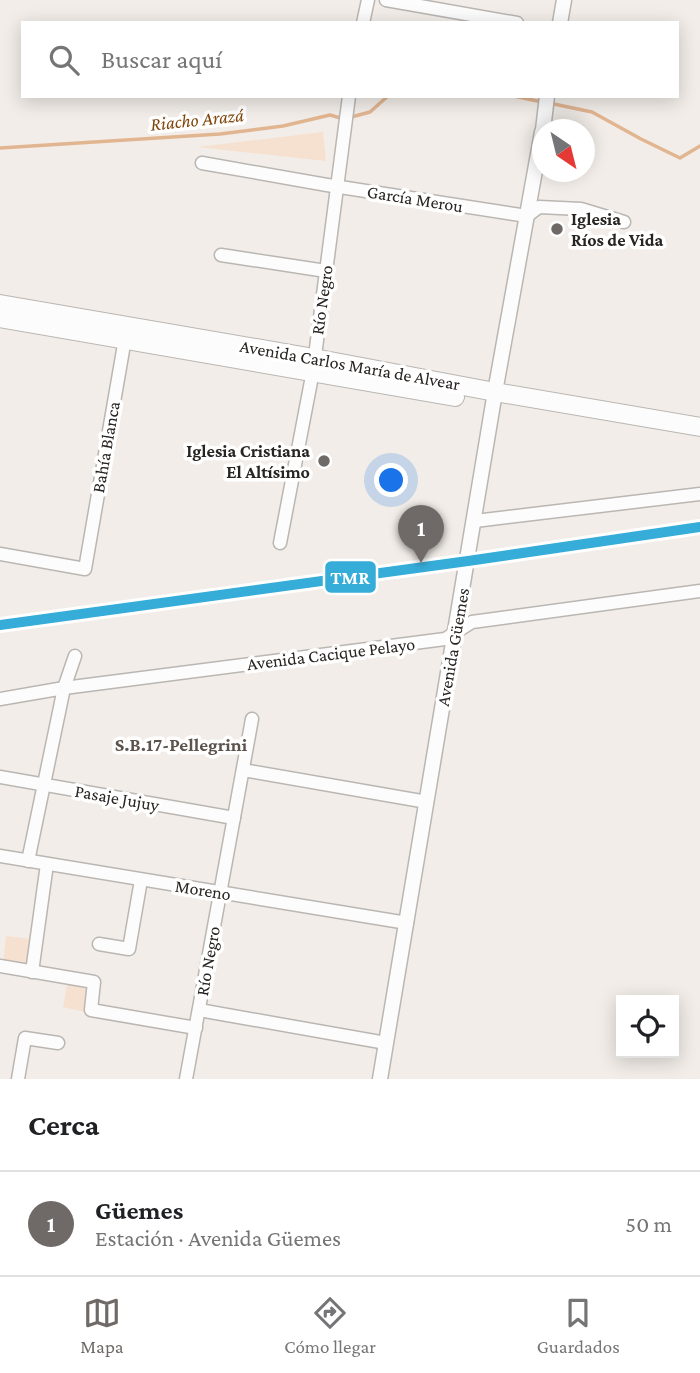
<!DOCTYPE html>
<html lang="es">
<meta charset="utf-8">
<style>
:root{--surface:#fff;--page:#f6f6f6;--text:#202124;--muted:#757577;--line:#e0e0e0;--accent:#6f6a67}
body{margin:0;font-family:"Crimson Pro",serif;background:var(--page);color:var(--text)}
.controls{position:absolute;right:21px;bottom:21px;display:grid;overflow:hidden;border-radius:0px;box-shadow:0 4px 18px #0003}
.controls button{width:63px;height:63px;display:grid;place-items:center;padding:0;border:0;border-bottom:2px solid var(--line);background:var(--surface);color:var(--text);font:35px sans-serif}
.compass{position:absolute;left:532px;top:119px;width:63px;height:63px;border-radius:50%;background:var(--surface);box-shadow:0 4px 18px #0003;rotate:145deg}
.you{position:absolute;left:392px;top:481px;width:24px;height:24px;margin:-18px;border:5px solid #fff;border-radius:50%;background:#1a73e8;box-shadow:0 0 0 10px #1a73e833}
.badge{display:grid;place-items:center;width:46px;height:46px;border-radius:50%;background:var(--accent);color:#fff;font-size:23px;font-weight:700}
.pin{position:absolute;translate:-50% -58px;filter:drop-shadow(0 2px 4px #0008)}
.pin::after{content:'';position:absolute;top:37px;width:24px;height:21px;background:inherit;clip-path:polygon(0 0,100% 0,50% 100%)}
.list{margin:0;padding:0;list-style:none}
h2{display:flex;justify-content:space-between;align-items:center;height:91px;margin:0;padding:0 28px;font-size:30px}
h2 small{font-size:23px;font-weight:400;color:var(--muted)}
.list li{display:grid;grid-template-columns:46px 1fr auto;gap:21px;align-items:center;box-sizing:border-box;height:105px;padding:0 28px;border-top:2px solid var(--line)}
.list b{display:block;font-size:26px;white-space:nowrap}
.list p{margin:0;font-size:23px;white-space:nowrap;color:var(--muted)}
.list em{font-size:23px;font-style:normal;color:var(--muted)}
.icon{flex:none;width:38px;height:38px;fill:none;stroke:currentColor;stroke-width:2;stroke-linecap:round;stroke-linejoin:round}
.map{position:relative;flex:none;width:700px;height:1079px;overflow:hidden}
.search{position:absolute;background:var(--surface);box-shadow:0 4px 18px #0003;left:21px;right:21px;top:21px;height:77px;display:flex;align-items:center;gap:18px;box-sizing:border-box;padding:0 24px;border-radius:0px;color:var(--muted);font-size:26px}
.sheet{height:196px;background:var(--surface)}
nav{display:flex;justify-content:space-around;align-items:center;box-sizing:border-box;height:98px;border-top:2px solid var(--line);background:var(--surface);font-size:19px;color:var(--muted)}
nav a{display:grid;justify-items:center;gap:4px}
nav .on{color:var(--accent)}
.map>svg:first-child{display:block}
.park{fill:#f6e1d0}
.lines{fill:none;stroke-linecap:round;stroke-linejoin:round}
.stream{stroke:#e2b591;stroke-width:3.5}
.minor-casing{stroke:#bab6b2;stroke-width:15}
.tertiary-casing{stroke:#bab6b2;stroke-width:17}
.primary-casing{stroke:#bab6b2;stroke-width:20}
.minor{stroke:#fdfcfc;stroke-width:12}
.tertiary{stroke:#fdfcfc;stroke-width:14}
.primary{stroke:#fdfcfc;stroke-width:18}
.rail-1-casing{stroke:#fff;stroke-width:16}
.rail-1{stroke:#36acd9;stroke-width:10}
.poi-dot{fill:#6f6a67;stroke:#fff;stroke-width:2.5}
.labels{text-anchor:middle;stroke-width:7;stroke-linejoin:round;paint-order:stroke}
.street-label{font-size:18px;fill:#282422;stroke:#fff}
.poi-label{font-size:18px;font-weight:bold;fill:#282422;stroke:#fff;text-anchor:start}
.water-label{font-size:19px;font-style:italic;fill:#80460b;stroke:#fff}
.neighbourhood-label{font-size:19px;font-weight:bold;fill:#5c534d;stroke:#fff}
.line-badge{stroke:#fff;stroke-width:2.5}
.badge-label{font-size:19px;text-anchor:middle;font-weight:bold;fill:#fff}
</style>
<div class="map">
<svg width="700" height="1079" viewBox="0 0 700 1079">
<rect width="100%" height="100%" fill="#f2ede8"/>
<g class="park">
<polygon points="323,132 326,161 197,147"/>
<polygon points="6,936 32,939 28,966 3,963"/>
<polygon points="68,980 91,984 85,1012 63,1007"/>
</g>
<g class="lines">
<g class="stream">
<polyline points="514,96 542,102"/>
<polyline points="549,103 592,112 641,139 680,158 700,146"/>
<polyline points="0,148 220,134 283,126 330,115 344,119 370,112 388,96"/>
</g>
<defs>
<g id="minor">
<polyline points="386,0 517,23"/>
<polyline points="363,23 368,0"/>
<polyline points="202,163 327,185 527,216 539,207 581,209 624,222"/>
<polyline points="221,255 326,271"/>
<polyline points="475,521 700,494"/>
<polyline points="280,543 313,371 349,96"/>
<polyline points="0,554 85,569 126,333"/>
<polyline points="0,699 64,688 445,639 472,622 700,591"/>
<polyline points="243,770 427,802"/>
<polyline points="0,777 234,818"/>
<polyline points="0,856 407,923"/>
<polyline points="28,861 64,688 75,656"/>
<polyline points="99,944 129,949 141,880"/>
<polyline points="0,966 94,982 91,1010 196,1028"/>
<polyline points="32,972 47,864"/>
<polyline points="199,1010 386,1043"/>
<polyline points="18,1079 25,1038 58,1043"/>
<polyline points="186,1079 252,719"/>
</g>
<g id="tertiary">
<polyline points="560,23 564,0"/>
<polyline points="543,130 547,96"/>
<polyline points="380,1079 495,392 542,132"/>
</g>
<g id="primary">
<polyline points="0,304 314,358 495,392 700,427"/>
<polyline points="0,318 455,397"/>
</g>
</defs>
<use href="#minor" class="minor-casing"/>
<use href="#tertiary" class="tertiary-casing"/>
<use href="#primary" class="primary-casing"/>
<use href="#minor" class="minor"/>
<use href="#tertiary" class="tertiary"/>
<use href="#primary" class="primary"/>
<defs>
<polyline id="rail-1" points="0,625 468,561 700,527"/>
</defs>
<use href="#rail-1" class="rail-1-casing"/>
<use href="#rail-1" class="rail-1"/>
</g>
<g class="poi-dot">
<circle cx="557" cy="229" r="7"/>
<circle cx="324" cy="461" r="7"/>
</g>
<g class="labels">
<g class="street-label">
<text transform="translate(415 199) rotate(9)" y="6">García Merou</text>
<text transform="translate(322 300) rotate(-82)" y="6">Río Negro</text>
<text transform="translate(350 365) rotate(10)" y="6">Avenida Carlos María de Alvear</text>
<text transform="translate(106 447) rotate(-80)" y="6">Bahía Blanca</text>
<text transform="translate(453 647) rotate(-80)" y="6">Avenida Güemes</text>
<text transform="translate(331 654) rotate(-7)" y="6">Avenida Cacique Pelayo</text>
<text transform="translate(117 798) rotate(10)" y="6">Pasaje Jujuy</text>
<text transform="translate(203 890) rotate(9)" y="6">Moreno</text>
<text transform="translate(208 961) rotate(-80)" y="6">Río Negro</text>
</g>
<g class="poi-label">
<text x="571" y="225">Iglesia<tspan x="571" dy="21">Ríos de Vida</tspan></text>
<text x="310" y="457" text-anchor="end">Iglesia Cristiana<tspan x="310" dy="21">El Altísimo</tspan></text>
</g>
<g class="water-label">
<text transform="translate(197 119) rotate(-6)" y="7">Riacho Arazá</text>
</g>
<g class="neighbourhood-label">
<text x="181" y="751">S.B.17-Pellegrini</text>
</g>
</g>
<rect class="line-badge" x="324" y="560" width="53" height="34" rx="7" fill="#36acd9"/>
<g class="badge-label">
<text x="350" y="584">TMR</text>
</g>
</svg>
<div class="controls">
<button><svg class="icon" aria-label="locate" viewBox="0 0 24 24"><circle cx="12" cy="12" r="6"/><path d="M12 2v4M12 18v4M2 12h4M18 12h4"/></svg></button>
</div>
<svg class="compass" viewBox="-18 -18 36 36"><path d="M0-13l5 13h-10z" fill="#e53935"/><path d="M0 13l5-13h-10z" fill="#757577"/></svg>
<div class="you"></div>
<div class="pin badge" style="left:421px;top:563px">1</div>
<div class="search"><svg class="icon" aria-label="search" viewBox="0 0 24 24"><circle cx="10" cy="10" r="6"/><path d="M15 15l6 6"/></svg>Buscar aquí</div>
</div>
<section class="sheet">
<h2>Cerca<small></small></h2>
<ul class="list">
<li><span class="badge">1</span><div><b>Güemes</b><p>Estación · Avenida Güemes</p></div><em>50 m</em></li>
</ul>
</section>
<nav>
<a class="on"><svg class="icon" aria-label="map" viewBox="0 0 24 24"><path d="M3 6l6-2 6 2 6-2v14l-6 2-6-2-6 2zM9 4v14M15 6v14"/></svg>Mapa</a>
<a><svg class="icon" aria-label="directions" viewBox="0 0 24 24"><path d="M12 3l9 9-9 9-9-9zM9 14v-3h6M13 9l2 2-2 2"/></svg>Cómo llegar</a>
<a><svg class="icon" aria-label="saved" viewBox="0 0 24 24"><path d="M7 4h10v16l-5-4-5 4z"/></svg>Guardados</a>
</nav>
